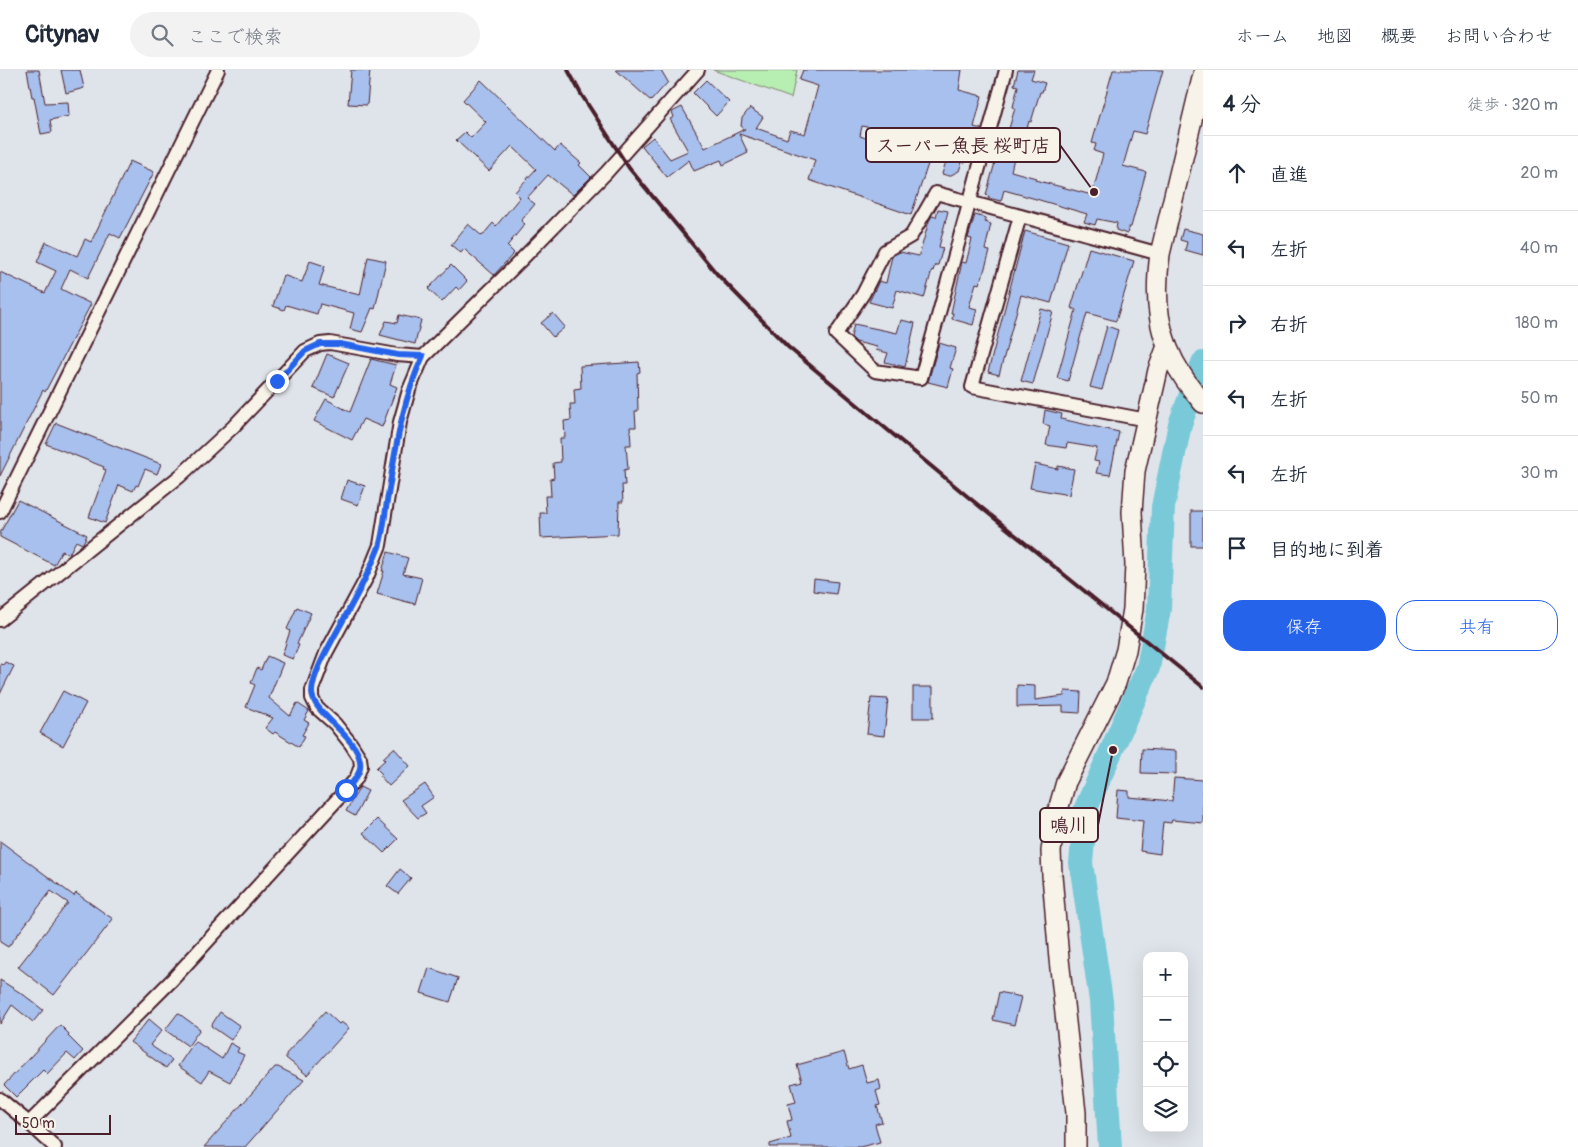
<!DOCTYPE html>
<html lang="ja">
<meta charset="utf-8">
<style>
:root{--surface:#fff;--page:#f2f2f3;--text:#1f2937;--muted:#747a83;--line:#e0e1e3;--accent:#2563eb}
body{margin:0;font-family:Pangolin,"Klee One",sans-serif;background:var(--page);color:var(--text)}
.controls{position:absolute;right:15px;bottom:15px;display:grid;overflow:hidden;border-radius:10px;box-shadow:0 5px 20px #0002}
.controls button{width:45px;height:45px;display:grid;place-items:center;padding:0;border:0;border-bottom:1px solid var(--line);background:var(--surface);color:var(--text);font:25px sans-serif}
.scale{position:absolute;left:15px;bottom:12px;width:96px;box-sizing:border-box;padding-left:5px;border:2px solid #4a1f2b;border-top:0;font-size:14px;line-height:18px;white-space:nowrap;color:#4a1f2b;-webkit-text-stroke:4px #f7f3e8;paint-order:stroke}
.stop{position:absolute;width:15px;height:15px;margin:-11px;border:4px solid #2563eb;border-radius:50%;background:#fff}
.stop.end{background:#2563eb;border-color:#fff;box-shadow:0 1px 5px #0008}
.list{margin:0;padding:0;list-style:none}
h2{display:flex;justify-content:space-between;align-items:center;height:65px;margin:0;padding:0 20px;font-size:21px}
h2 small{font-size:16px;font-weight:400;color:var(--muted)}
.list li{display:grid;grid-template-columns:32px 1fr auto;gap:15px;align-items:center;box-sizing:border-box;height:75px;padding:0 20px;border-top:1px solid var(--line)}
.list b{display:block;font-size:19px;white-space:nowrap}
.list em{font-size:16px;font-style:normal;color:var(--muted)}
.actions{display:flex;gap:10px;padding:15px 20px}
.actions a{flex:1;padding:11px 0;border:1px solid var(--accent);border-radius:20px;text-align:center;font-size:18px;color:var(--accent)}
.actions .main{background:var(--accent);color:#fff}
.icon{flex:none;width:28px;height:28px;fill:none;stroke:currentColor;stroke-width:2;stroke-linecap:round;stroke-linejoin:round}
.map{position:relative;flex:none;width:1203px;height:1077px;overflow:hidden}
header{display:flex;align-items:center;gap:30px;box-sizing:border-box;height:70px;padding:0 25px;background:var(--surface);border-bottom:1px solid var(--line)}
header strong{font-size:24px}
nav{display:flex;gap:28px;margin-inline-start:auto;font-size:18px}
.search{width:350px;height:45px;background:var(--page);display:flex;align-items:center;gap:12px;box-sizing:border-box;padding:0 18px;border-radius:28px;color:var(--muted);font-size:19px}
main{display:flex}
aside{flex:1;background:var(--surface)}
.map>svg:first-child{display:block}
.green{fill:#b7eeb1;stroke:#80866e}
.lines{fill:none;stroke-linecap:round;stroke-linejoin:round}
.river{stroke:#7ac9d8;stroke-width:24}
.building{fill:#a7c0ee;stroke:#4a1f2b}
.street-casing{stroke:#4a1f2b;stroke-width:16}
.secondary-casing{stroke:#4a1f2b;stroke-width:22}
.street{stroke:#f7f3e8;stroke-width:12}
.secondary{stroke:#f7f3e8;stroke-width:19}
.rail{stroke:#4a1f2b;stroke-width:4}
.route{stroke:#2563eb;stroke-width:6}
.leader{fill:none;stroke:#4a1f2b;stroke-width:2}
.callout-dot{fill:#4a1f2b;stroke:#f7f3e8;stroke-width:2}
.callout{fill:#f7f3e8;stroke:#4a1f2b;stroke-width:2}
.callout-label{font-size:19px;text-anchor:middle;font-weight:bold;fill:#4a1f2b}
</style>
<header>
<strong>Citynav</strong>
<div class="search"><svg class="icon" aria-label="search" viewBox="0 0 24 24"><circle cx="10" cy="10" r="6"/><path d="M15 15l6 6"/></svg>ここで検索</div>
<nav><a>ホーム</a><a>地図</a><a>概要</a><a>お問い合わせ</a></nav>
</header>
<main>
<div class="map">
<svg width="1203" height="1077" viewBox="0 0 1203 1077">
<rect width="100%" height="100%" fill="#dfe4ea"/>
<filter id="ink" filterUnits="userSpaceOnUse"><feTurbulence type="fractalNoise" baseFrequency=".02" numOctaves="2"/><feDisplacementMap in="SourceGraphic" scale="10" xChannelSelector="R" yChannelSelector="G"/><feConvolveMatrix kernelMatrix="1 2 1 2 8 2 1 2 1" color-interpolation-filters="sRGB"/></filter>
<g filter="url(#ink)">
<polygon class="green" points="713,0 797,0 791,28"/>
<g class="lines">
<polyline class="river" points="1110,1077 1101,931 1081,793 1086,738 1148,598 1159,539 1163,437 1180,354 1203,293"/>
</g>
<g class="building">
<polygon points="27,0 39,0 45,33 68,32 69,46 50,50 52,62 41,64 34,27 32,27"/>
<polygon points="61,0 80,0 84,18 66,23"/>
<polygon points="351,0 370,0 367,35 348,34"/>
<polygon points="616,0 661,0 668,12 651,31"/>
<polygon points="803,0 962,0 959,20 982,26 974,57 981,59 977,73 971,72 965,93 962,92 959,101 949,106 942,104 948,85 943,83 946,74 862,56 860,66 929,91 911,145 809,110 815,90 739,64 748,83 723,95 721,90 694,101 689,90 667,107 642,76 653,67 670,89 688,81 670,49 674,47 672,42 682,37 705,78 745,59 741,56 742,48 750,38 763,47 756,58 787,69 790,60 805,64 818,16 799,10"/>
<polygon points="1018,0 1034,0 1031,9 1045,13 1042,22 1040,22 1031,52 1029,51 1021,81 1016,79 1011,101 1036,108 1035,110 1092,125 1103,84 1094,81 1096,74 1092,73 1113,0 1163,0 1145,64 1133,61 1123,96 1146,102 1131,157 1129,157 1127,164 1116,160 1117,153 1097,149 1095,155 1084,152 1087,144 1036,129 1004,120 1001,131 988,128 989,126 986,125 1004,60 1008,62 1015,38 1013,37 1018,16 1014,15"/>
<polygon points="481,10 555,81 560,75 581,93 579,95 591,107 573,125 548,105 527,128 535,134 521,151 525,154 507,176 514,183 494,205 464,179 461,183 451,175 468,154 482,166 493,153 496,156 520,127 515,122 536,99 512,76 489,101 456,70 465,62 471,68 486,52 463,30"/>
<polygon points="706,10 729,32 716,46 693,23"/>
<polygon points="130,91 154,102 120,168 110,163 88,208 70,199 61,219 91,234 45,322 43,320 0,406 0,202 45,223 56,201 37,192 46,172 77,186 85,169 91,172"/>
<polygon points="938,139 948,141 939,177 943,178 938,195 935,195 933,201 932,200 924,228 897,220 892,238 869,232 879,211 886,213 892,186 900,182 919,186 929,151 932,146 936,147"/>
<polygon points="975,145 986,148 985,152 991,154 985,180 990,181 982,208 981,208 979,214 976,213 969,237 977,239 973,255 952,249 953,243 951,243 962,192 966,193 972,169 968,168"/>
<polygon points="1183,159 1203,164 1203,185 1185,180 1187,172 1180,170"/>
<polygon points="1025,161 1068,173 1051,233 1021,225 999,305 988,302"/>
<polygon points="1089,178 1134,191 1116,251 1087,243 1068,311 1057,308 1076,240 1071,238"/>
<polygon points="368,187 386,191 375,239 372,238 362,262 350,259 354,243 320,234 317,244 286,235 284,240 273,236 283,205 302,212 310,191 325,196 319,215 360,225"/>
<polygon points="451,195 467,211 459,220 456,217 442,232 428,219"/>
<polygon points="1041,239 1053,242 1033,314 1021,311"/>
<polygon points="553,243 565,257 553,267 541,253"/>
<polygon points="399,245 421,250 415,274 380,265 386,251 397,253"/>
<polygon points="901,250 915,253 905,297 885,292 888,283 876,280 877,277 856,272 851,267 854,254 897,263"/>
<polygon points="1107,256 1118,260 1102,320 1090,317"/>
<polygon points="939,273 956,278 950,298 953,299 948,317 928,312"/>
<polygon points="327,284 349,293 334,327 313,318"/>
<polygon points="371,289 396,295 390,314 397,317 382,357 363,349 352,370 314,351 326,329 350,342"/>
<polygon points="639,292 640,302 637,303 638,341 635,341 636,357 630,357 631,375 626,375 628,399 624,400 625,415 622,415 623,432 619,432 618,464 541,468 540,443 546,443 545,426 551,426 550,409 554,408 553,393 561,392 560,368 565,368 564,351 571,350 570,334 575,334 574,319 581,318 580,296"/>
<polygon points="1045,340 1062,344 1061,349 1119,362 1110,405 1096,403 1099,392 1094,391 1097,378 1067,373 1066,378 1046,375 1050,356 1043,354"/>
<polygon points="56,353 161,394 157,404 145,399 138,416 136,415 133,421 119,415 105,453 89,447 106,400 103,399 104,397 46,374"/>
<polygon points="1035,394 1058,399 1058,396 1074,399 1069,425 1030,418"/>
<polygon points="347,410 365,416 358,435 341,429"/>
<polygon points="18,430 87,465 83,473 82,474 76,471 69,484 62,481 54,495 0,467 0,463"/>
<rect x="1191" y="441" width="12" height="35"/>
<polygon points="388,482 408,488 403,504 422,508 415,534 377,524 384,501 382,501"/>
<polygon points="814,509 838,512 836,524 813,521"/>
<polygon points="297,537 311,543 297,574 299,575 293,589 282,585 290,561 287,559"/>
<polygon points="267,586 283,593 269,628 290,646 297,633 309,641 304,650 309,653 302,665 305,666 299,677 275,662 273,664 265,658 273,648 246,637 255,615 251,613 257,598 261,600"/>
<polygon points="5,592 14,596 0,624 0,594 3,595"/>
<polygon points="1017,615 1035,616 1035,630 1064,626 1065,621 1081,622 1080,643 1063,642 1063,636 1017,637"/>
<rect x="913" y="617" width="20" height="31"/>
<polygon points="63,621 86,633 63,676 40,663"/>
<polygon points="871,628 888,629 884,666 867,664"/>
<polygon points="394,678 410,696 389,716 380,706 382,704 376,698 385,690 383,688"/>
<polygon points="1142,679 1176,681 1176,704 1141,703"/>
<polygon points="1174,708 1203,710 1203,753 1172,750 1171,753 1163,752 1160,784 1140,781 1143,751 1116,748 1118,720 1129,721 1129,727 1172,731"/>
<polygon points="425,714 434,727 421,736 426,743 418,748 401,730"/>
<polygon points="360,717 368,721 355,746 346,741"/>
<polygon points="377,749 398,769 384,783 363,763"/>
<polygon points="0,771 74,826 76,823 113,849 54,925 18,897 68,833 51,821 8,877 0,872"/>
<polygon points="400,799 411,808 398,824 387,816"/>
<polygon points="429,898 458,908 450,932 421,923"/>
<polygon points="0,910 24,925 43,940 33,952 12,935 0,954"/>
<polygon points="999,922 1021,927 1014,955 993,950"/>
<polygon points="325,941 339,954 341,952 349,958 307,1005 286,988 286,984"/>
<polygon points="220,942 240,956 231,970 211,956"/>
<polygon points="178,943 200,959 188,976 165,960"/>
<polygon points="149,949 162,960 150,975 172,990 166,998 130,972"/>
<polygon points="60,955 69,964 68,966 83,981 75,990 67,983 47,1004 43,1000 16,1027 4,1015"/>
<polygon points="195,971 222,989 230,973 239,978 237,982 244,985 230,1012 209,1001 202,1012 178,996"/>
<polygon points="844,982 849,999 862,995 867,1013 879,1010 881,1019 876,1021 880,1035 877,1036 882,1052 875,1054 880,1072 860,1077 770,1077 770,1074 791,1068 787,1051 792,1050 788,1034 796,1032 791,1014 802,1011 797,995"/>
<polygon points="275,997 278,997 304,1010 245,1077 204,1077"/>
</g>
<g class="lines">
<defs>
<g id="street">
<polyline points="1006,0 921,308 875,301 836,264 863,224 885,181 911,166 936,123 1160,184"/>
<polyline points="1020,146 972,317 1147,350"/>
<polyline points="0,442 218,0"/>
<polyline points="0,550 180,406 233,357 305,281 320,274 330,273 397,285 423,287"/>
<polyline points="0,1029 29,1053 55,1077"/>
<polyline points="29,1053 172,910 356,709 361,696 360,688 351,674 335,654 317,638 312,628 312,620 326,583 367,507 380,475 400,352 409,320 423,287 520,191 606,103 698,0"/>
</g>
<g id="secondary">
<path d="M1203,4L1160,184C1154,228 1157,267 1182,305C1188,315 1196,324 1203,333"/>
<polyline points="1076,1077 1076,1043 1059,889 1052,805 1051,781 1056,747 1066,712 1116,613 1126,580 1133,539 1135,495 1132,442 1135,401 1158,300 1167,276"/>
</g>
</defs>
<use href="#street" class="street-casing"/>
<use href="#secondary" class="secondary-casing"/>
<use href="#street" class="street"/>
<use href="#secondary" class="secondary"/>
<polyline class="rail" points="568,0 581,24 629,98 717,204 788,277 967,426 1203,617"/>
</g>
</g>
<g class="lines" filter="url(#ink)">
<path class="route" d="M277,311L305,281L320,274H340L398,285L423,286C402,331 396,377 388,425C385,442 384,461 379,477C367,508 351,536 335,565C327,580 313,604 312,621C310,645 370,672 359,702C356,709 351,714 346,720"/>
</g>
<path class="leader" d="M1094 122L1060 75M1113 680L1098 755"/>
<g class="callout-dot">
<circle cx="1094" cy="122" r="5"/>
<circle cx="1113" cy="680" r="5"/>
</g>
<g class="callout">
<rect x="866" y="58" width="194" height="34" rx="5"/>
<rect x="1040" y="738" width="58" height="34" rx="5"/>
</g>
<g class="callout-label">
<text x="963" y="82">スーパー魚長 桜町店</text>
<text x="1069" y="762">鳴川</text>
</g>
</svg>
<div class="controls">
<button>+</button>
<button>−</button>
<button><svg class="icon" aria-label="locate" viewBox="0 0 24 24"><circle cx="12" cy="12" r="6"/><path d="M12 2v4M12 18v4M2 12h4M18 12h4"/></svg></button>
<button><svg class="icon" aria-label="layers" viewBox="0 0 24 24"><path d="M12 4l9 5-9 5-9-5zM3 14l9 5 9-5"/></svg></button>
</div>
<div class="scale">50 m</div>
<div class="stop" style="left:346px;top:720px"></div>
<div class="stop end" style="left:277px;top:311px"></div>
</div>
<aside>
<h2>4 分<small>徒歩 · 320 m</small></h2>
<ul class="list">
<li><svg class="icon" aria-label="ahead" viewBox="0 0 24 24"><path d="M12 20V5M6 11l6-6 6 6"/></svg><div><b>直進</b></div><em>20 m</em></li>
<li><svg class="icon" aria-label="left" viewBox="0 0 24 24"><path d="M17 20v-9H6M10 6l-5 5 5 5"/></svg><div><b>左折</b></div><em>40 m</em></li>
<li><svg class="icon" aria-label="right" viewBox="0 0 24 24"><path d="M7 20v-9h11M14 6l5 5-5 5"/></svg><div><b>右折</b></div><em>180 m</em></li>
<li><svg class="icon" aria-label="left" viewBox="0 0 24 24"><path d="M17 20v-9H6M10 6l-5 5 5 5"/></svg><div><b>左折</b></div><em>50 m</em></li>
<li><svg class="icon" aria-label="left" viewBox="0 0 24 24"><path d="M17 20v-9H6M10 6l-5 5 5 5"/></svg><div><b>左折</b></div><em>30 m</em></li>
<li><svg class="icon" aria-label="arrive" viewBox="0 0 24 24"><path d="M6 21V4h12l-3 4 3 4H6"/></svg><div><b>目的地に到着</b></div></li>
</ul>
<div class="actions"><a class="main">保存</a><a>共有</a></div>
</aside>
</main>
